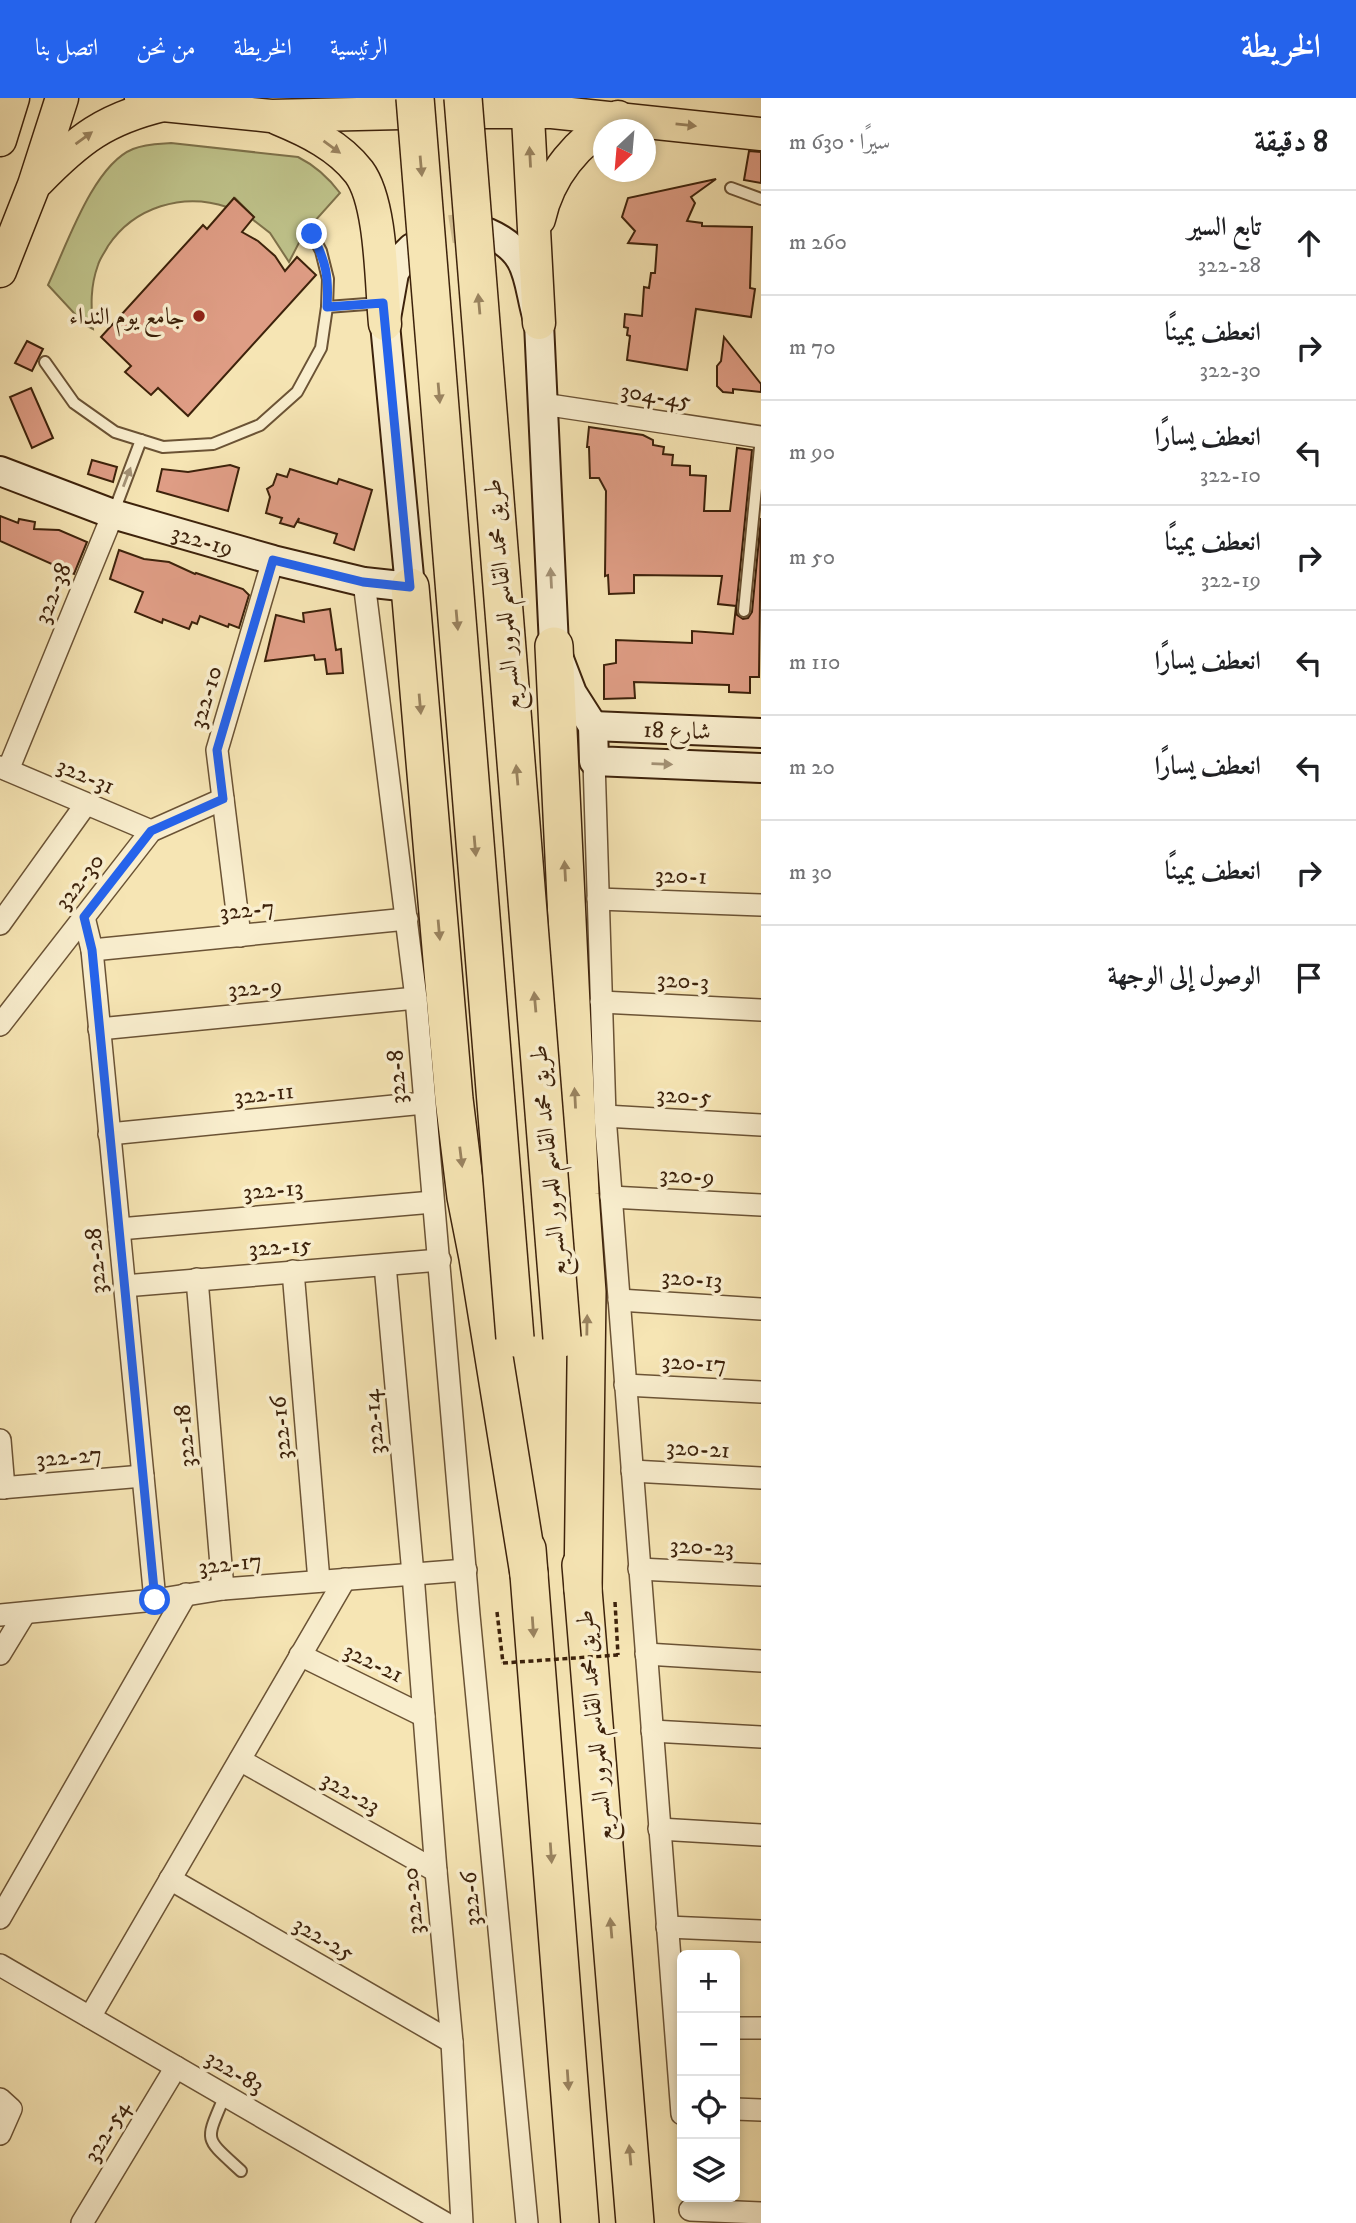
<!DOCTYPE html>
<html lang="ar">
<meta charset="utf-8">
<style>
:root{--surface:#fff;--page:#f6f6f6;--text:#202124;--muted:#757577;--line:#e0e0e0;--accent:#2563eb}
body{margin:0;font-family:"IM FELL DW Pica",Amiri,serif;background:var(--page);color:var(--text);direction:rtl}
.controls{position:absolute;right:21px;bottom:21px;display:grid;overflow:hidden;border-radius:10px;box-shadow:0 4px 10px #0003}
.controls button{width:63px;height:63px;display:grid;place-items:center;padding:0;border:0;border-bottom:2px solid var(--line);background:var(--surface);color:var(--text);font:35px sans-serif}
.compass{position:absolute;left:593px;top:21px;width:63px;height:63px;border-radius:50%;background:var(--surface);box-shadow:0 4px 10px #0003;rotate:206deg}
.stop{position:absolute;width:21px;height:21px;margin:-16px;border:5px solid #2563eb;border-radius:50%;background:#fff}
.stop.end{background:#2563eb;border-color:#fff;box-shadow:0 2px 7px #0008}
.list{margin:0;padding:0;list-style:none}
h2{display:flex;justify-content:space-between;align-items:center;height:91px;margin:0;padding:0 28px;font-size:30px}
h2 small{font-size:23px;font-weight:400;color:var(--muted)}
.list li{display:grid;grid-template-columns:46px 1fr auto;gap:21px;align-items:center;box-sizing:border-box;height:105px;padding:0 28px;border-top:2px solid var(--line)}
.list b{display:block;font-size:26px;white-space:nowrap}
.list p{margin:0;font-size:23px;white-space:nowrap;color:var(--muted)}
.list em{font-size:23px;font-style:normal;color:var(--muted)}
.icon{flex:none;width:38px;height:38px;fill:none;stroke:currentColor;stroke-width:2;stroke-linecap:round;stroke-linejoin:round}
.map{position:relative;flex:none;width:761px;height:2125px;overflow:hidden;direction:ltr}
header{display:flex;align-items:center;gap:42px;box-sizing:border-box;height:98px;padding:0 35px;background:var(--accent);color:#fff}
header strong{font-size:33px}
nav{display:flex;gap:38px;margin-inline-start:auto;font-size:24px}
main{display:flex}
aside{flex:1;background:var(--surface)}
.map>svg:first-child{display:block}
.green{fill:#bfc38b;stroke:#7e724b;stroke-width:2}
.building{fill:#df9d85;stroke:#3d220b;stroke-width:2}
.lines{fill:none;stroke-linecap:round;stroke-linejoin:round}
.secondary-tunnel{stroke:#d1be92;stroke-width:28;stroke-dasharray:28 14;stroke-linecap:butt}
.primary-tunnel{stroke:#d1be92;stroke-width:32;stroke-dasharray:32 16;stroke-linecap:butt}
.lane-casing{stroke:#6b5335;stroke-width:14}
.street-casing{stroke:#6b5335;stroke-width:24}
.secondary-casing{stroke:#3d220b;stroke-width:32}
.primary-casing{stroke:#3d220b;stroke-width:35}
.highway-casing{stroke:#3d220b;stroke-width:40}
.path{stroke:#3d220b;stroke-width:3.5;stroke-dasharray:5 3.5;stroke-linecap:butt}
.lane{stroke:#f9eece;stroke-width:10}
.street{stroke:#f9eece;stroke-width:21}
.secondary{stroke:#f9eece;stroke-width:28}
.primary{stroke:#f6e5b4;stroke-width:32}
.highway{stroke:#f6e5b4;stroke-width:37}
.highway-bridge-casing{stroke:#3d220b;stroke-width:40;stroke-linecap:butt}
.path-bridge{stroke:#3d220b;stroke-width:3.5;stroke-dasharray:5 3.5;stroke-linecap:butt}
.highway-bridge{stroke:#f6e5b4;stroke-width:37}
.oneway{fill:#9a8460}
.oneway2{fill:#a49276}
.route{stroke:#2563eb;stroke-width:9}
.poi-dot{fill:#8f2418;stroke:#f9eece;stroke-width:2.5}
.labels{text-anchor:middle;stroke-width:7;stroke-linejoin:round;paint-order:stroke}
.poi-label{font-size:24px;fill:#3d220b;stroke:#f9eece;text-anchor:end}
.street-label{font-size:24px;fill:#3d220b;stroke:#f9eece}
</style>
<header>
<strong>الخريطة</strong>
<nav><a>الرئيسية</a><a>الخريطة</a><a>من نحن</a><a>اتصل بنا</a></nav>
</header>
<main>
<aside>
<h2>8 دقيقة<small>سيرًا · 630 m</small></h2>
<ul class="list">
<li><svg class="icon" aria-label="ahead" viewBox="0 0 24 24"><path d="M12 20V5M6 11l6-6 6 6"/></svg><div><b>تابع السير</b><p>322-28</p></div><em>260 m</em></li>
<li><svg class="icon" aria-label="right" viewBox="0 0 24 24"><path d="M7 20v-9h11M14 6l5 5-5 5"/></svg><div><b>انعطف يمينًا</b><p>322-30</p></div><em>70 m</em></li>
<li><svg class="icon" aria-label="left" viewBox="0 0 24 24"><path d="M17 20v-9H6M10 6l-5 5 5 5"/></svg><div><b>انعطف يسارًا</b><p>322-10</p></div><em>90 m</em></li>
<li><svg class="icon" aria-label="right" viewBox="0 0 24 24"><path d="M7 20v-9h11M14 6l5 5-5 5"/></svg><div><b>انعطف يمينًا</b><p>322-19</p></div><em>50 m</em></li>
<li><svg class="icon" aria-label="left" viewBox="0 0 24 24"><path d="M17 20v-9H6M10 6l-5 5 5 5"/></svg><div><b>انعطف يسارًا</b></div><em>110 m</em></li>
<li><svg class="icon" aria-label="left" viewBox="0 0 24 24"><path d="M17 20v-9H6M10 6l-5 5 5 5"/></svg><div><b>انعطف يسارًا</b></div><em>20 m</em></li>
<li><svg class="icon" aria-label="right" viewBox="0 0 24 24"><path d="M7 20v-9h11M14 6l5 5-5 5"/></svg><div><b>انعطف يمينًا</b></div><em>30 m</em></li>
<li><svg class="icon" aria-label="arrive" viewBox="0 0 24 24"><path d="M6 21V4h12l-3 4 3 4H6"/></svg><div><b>الوصول إلى الوجهة</b></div></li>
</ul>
</aside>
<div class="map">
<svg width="761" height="2125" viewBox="0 0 761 2125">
<rect width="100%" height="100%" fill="#f6e5b4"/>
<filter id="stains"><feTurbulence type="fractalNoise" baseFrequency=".00286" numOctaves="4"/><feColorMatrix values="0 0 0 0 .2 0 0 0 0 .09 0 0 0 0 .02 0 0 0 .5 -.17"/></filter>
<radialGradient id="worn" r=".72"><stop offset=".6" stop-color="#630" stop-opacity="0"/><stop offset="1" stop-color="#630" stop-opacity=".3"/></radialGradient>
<path class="green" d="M171,45L298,59C316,68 328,79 340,95L304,135L289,164L270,135L252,121L254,119L235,100L227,109C183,94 134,109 108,148C105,154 100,160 98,167C90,189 91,208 93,231L85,227L48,187C66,149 93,67 133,51C145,46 158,46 171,45Z"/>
<g class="building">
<polygon points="749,53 761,54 761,85 744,82"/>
<polygon points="716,81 691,99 695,105 687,123 702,125 702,128 752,129 750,190 755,191 751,219 696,211 687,272 627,262 630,238 627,237 628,230 624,229 625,216 642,218 644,189 649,190 651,175 655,175 657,147 628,145 635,133 622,119 628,100"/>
<polygon points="234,100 254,119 242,134 258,143 275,158 285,173 297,159 316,177 188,318 158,290 151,297 125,274 131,268 101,239 203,127 207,131"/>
<polygon points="724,239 761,286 761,294 733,291 733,295 723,294 717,288 717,268 721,263"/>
<polygon points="27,243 43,251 32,273 15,265"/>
<polygon points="31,290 53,340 32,350 10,299"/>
<polygon points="589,329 643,337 653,342 653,347 664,349 663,356 673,357 672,367 690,368 690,377 706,378 704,413 730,413 737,350 752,352 736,512 737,517 743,521 748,520 752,514 761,420 759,579 750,579 750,595 729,594 729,587 634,584 635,600 604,601 604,567 616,565 616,542 692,545 692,533 733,536 736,508 718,506 722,478 634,477 634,495 609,496 608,477 605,478 606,393 599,380 590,380 589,349 587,349"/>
<polygon points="92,362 117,369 113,384 88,376"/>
<polygon points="230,367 239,370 228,413 157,393 162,371 188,374"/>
<polygon points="290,371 337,386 339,381 372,392 354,452 334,445 337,436 298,424 299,420 294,429 280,425 282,420 266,415 270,399 267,391 273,387 277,376 287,379"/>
<polygon points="0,418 18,425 19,421 35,424 34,431 59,432 87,444 74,476 0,443"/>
<polygon points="119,452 144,461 169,464 195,476 196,475 243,491 249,497 239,530 229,526 228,529 200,518 197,526 192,524 189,531 163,521 162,525 135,514 143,494 110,481"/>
<polygon points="330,511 336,552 341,551 343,575 327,576 325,561 315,562 314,557 265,563 276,517 304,524 303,515"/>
</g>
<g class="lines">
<path class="secondary-tunnel" d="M413,149C433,131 463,125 488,135"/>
<polyline class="primary-tunnel" points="401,15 479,14"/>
<defs>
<g id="lane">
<polyline points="731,90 761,101"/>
<polyline points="327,209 380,205"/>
<polyline points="45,264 74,305 115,334 163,349 213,346 260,327 297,294 321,250 327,209 328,181 321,153 312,136"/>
<polyline points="113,416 141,342"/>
<polyline points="744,513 761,339"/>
<path d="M225,1997C205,2045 203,2038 241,2073"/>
</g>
<g id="street">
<polyline points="543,306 761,339"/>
<polyline points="364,484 416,900 469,1517 527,2125"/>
<polyline points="594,663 605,1018 682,2016"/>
<polyline points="0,669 151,733"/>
<polyline points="8,672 113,416"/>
<polyline points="598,801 761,807"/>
<polyline points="84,819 92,852 155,1502"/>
<polyline points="0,826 86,706"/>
<polyline points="240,838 217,652 273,462"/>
<polyline points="92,852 407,821"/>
<polyline points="601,904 761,912"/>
<polyline points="0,927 151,733 223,701"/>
<polyline points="99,931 416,900"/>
<polyline points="605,1018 761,1027"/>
<polyline points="109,1036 424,1005"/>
<polyline points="611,1099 761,1107"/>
<polyline points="119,1131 433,1104"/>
<polyline points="385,1167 413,1476 436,1773 452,1944 462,2125"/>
<polyline points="293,1173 319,1483"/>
<polyline points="197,1181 223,1491"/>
<polyline points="124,1188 440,1162"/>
<polyline points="619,1202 761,1211"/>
<polyline points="625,1287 761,1294"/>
<polyline points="0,1342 4,1390"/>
<polyline points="632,1373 761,1380"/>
<polyline points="0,1390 143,1378"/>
<polyline points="639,1471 761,1477"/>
<polyline points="0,1517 155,1502 223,1491 466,1472"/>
<polyline points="0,1556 25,1515"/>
<polyline points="646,1556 761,1563"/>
<polyline points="300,1557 424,1618"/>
<polyline points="652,1633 761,1639"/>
<polyline points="240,1662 436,1773"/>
<polyline points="659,1731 761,1737"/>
<polyline points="170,1781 452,1944"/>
<polyline points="0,1820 186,1496"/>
<polyline points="667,1829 761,1833"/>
<polyline points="0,1867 445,2125"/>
<polyline points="90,1919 345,1481"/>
<polyline points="735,1930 761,1930"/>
<polyline points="0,2001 11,2011 0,2036"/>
<polyline points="735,2011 761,2012"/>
<polyline points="690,2112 761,2115"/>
<polyline points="82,2125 176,1969"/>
</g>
<g id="secondary">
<path d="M488,135C534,155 526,185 539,225L554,548L572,595L593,628L594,663L761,670"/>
<path id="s1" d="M0,373L113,416L273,462L364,484L410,489L385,226L394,175L405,157L412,150"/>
<polyline points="593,628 761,635"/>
</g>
<g id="primary">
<polyline points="141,0 163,7 271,18 401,15"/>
<polyline points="527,0 539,225"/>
<polyline points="479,14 552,14 761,36"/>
<path d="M279,21C308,33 339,48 359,74C382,105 381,186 385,226"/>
<polyline points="0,42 13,0"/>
<path d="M38,83C79,41 105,21 163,7"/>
<path d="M539,121C549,76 579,42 618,19"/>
<polyline points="0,173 34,87 62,0"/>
</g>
<g id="highway">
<polyline points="410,489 454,1001 466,1099 478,1160 529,1476"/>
<polyline points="554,548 580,1096 587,1194 583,1491"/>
<polyline points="527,1451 580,2125"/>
<polyline points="581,1467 635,2125"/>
</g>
</defs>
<use href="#lane" class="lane-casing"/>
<use href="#street" class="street-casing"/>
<use href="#secondary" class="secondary-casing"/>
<use href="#primary" class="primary-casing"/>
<use href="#highway" class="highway-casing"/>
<g class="path">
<polyline points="615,1504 618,1557"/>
<polyline points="497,1514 503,1565"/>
</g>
<use href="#lane" class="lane"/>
<use href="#street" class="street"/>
<use href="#secondary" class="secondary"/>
<use href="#primary" class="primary"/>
<use href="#highway" class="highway"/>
<defs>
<g id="highway-bridge">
<polyline points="415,0 515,1240"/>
<polyline points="463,0 562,1240"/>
</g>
</defs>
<use href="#highway-bridge" class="highway-bridge-casing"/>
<polyline class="path-bridge" points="503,1565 618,1557"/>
<use href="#highway-bridge" class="highway-bridge"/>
</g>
<defs><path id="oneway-solid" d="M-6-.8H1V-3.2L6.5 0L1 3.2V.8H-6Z" transform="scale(1.75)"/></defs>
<g class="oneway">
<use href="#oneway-solid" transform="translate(686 27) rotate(6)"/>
<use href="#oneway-solid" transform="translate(84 40) rotate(-36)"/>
<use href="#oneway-solid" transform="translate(332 49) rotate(36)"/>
<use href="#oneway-solid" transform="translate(530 59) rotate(-93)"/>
<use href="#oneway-solid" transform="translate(421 68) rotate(85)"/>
<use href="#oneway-solid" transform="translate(479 206) rotate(-95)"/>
<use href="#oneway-solid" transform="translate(439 295) rotate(85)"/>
<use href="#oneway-solid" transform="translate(457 522) rotate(85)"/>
<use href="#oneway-solid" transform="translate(420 606) rotate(85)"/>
<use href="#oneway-solid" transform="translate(517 677) rotate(-95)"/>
<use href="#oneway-solid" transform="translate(475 748) rotate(85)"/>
<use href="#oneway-solid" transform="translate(565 773) rotate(-93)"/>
<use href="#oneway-solid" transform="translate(439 832) rotate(85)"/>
<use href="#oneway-solid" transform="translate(535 904) rotate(-95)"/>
<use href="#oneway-solid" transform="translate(575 1000) rotate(-93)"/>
<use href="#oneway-solid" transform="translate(461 1059) rotate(83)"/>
<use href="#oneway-solid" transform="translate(587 1227) rotate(-89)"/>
<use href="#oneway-solid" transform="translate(533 1529) rotate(86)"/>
<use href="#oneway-solid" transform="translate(551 1755) rotate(86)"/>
<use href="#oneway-solid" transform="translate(611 1830) rotate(-95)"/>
<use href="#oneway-solid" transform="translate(568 1982) rotate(86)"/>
<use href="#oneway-solid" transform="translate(630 2057) rotate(-95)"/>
</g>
<g class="oneway2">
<use href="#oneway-solid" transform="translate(127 379) rotate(-69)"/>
<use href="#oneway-solid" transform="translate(551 480) rotate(-93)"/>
<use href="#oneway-solid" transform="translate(662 666) rotate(2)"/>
</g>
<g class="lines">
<path class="route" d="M155,1502L92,852L84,819L151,733L223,701L217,652L273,462L363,484L410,489L383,205L327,209C329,178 326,164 312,136"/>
</g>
<circle class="poi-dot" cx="199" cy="218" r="7"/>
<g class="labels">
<g class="poi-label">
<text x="185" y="226">جامع يوم النداء</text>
</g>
<g class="street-label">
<text transform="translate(656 297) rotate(9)" y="8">304-45</text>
<text dy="8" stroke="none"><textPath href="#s1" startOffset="214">322-19</textPath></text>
<text transform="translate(52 495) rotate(-68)" y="8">322-38</text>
<text transform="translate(502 497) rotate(-95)" y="8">طريق محمد القاسم للمرور السريع</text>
<text transform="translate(205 599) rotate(-73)" y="8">322-10</text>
<text transform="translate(677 632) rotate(2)" y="8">شارع 18</text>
<text transform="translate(86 677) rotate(23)" y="8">322-31</text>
<text transform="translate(681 777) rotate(2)" y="8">320-1</text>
<text transform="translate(79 783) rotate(-52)" y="8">322-30</text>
<text transform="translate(247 811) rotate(-6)" y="8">322-7</text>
<text transform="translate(683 882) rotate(3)" y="8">320-3</text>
<text transform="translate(255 889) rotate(-5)" y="8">322-9</text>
<text transform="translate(396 979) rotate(-94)" y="8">322-8</text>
<text transform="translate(264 995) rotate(-6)" y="8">322-11</text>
<text transform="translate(684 997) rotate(3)" y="8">320-5</text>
<text transform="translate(548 1063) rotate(-95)" y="8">طريق محمد القاسم للمرور السريع</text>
<text transform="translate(687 1077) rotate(3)" y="8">320-9</text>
<text transform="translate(273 1091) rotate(-5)" y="8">322-13</text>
<text transform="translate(280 1148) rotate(-4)" y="8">322-15</text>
<text transform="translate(95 1163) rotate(-95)" y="8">322-28</text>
<text transform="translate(692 1180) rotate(4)" y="8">320-13</text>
<text transform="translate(694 1264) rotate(3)" y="8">320-17</text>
<text transform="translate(373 1324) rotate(-95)" y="8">322-14</text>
<text transform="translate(280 1330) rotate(-95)" y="8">322-16</text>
<text transform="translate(184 1338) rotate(-95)" y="8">322-18</text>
<text transform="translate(698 1350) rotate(3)" y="8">320-21</text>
<text transform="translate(69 1358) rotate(-5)" y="8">322-27</text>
<text transform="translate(702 1448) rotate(3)" y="8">320-23</text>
<text transform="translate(230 1465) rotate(-6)" y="8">322-17</text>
<text transform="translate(374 1564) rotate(26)" y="8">322-21</text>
<text transform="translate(594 1628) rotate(-95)" y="8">طريق محمد القاسم للمرور السريع</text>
<text transform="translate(351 1694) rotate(29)" y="8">322-23</text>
<text transform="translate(470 1801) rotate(-95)" y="8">322-6</text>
<text transform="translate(412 1803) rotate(-95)" y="8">322-20</text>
<text transform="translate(324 1840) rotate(30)" y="8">322-25</text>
<text transform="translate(235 1973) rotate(30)" y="8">322-83</text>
<text transform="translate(106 2033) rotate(-59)" y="8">322-54</text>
</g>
</g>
<rect width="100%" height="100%" filter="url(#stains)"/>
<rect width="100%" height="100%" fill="url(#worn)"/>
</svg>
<div class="controls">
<button>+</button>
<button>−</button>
<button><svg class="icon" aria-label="locate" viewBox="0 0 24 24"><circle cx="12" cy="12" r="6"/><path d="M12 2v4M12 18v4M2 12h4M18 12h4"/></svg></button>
<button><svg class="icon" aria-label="layers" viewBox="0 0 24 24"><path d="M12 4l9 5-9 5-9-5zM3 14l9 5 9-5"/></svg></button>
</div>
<svg class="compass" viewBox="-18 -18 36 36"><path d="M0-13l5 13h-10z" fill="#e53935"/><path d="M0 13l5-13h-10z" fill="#757577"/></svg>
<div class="stop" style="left:155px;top:1502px"></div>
<div class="stop end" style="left:312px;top:136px"></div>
</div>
</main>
